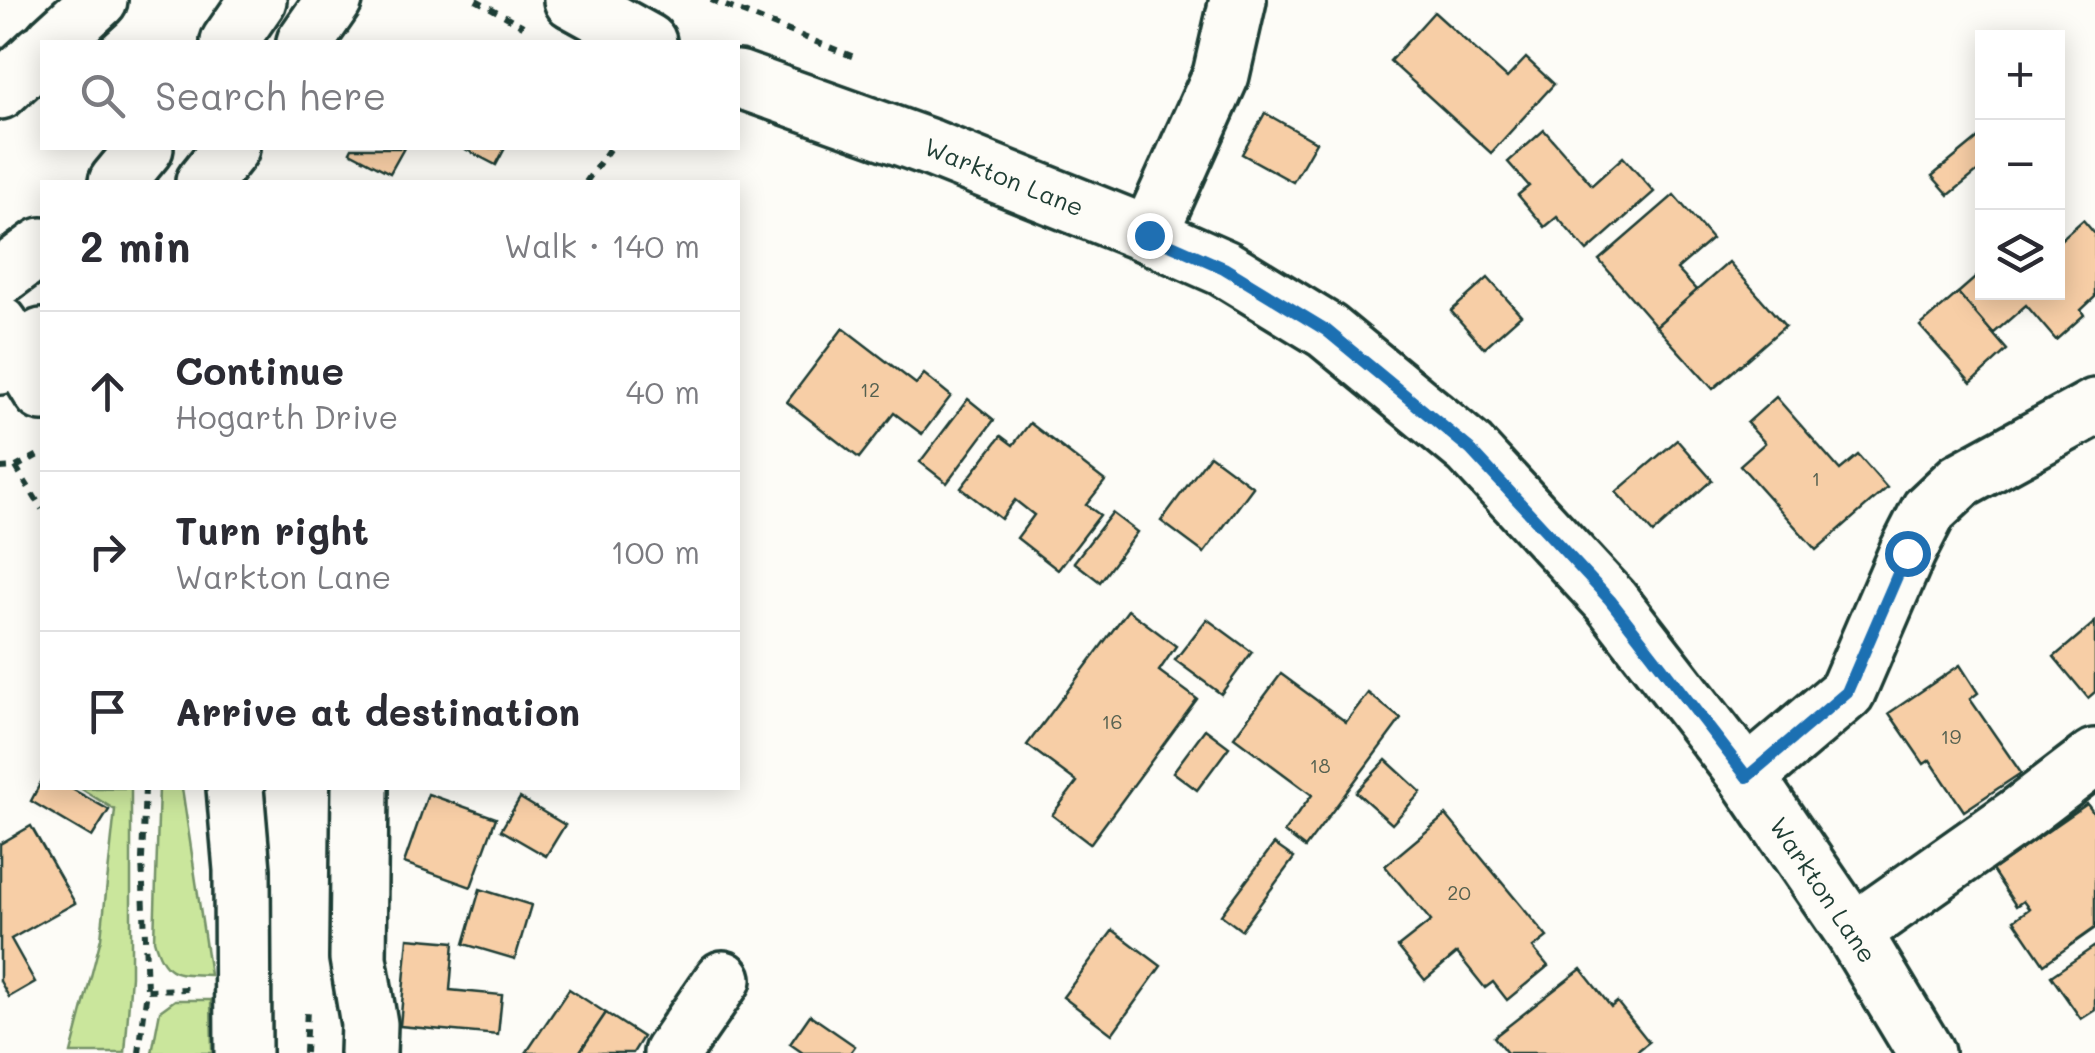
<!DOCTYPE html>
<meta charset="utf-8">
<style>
:root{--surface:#fff;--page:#f7f7f7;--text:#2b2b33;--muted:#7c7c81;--line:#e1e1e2}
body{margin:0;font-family:Mali,sans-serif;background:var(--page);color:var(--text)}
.controls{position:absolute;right:30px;top:30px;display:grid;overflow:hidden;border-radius:0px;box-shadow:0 5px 25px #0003}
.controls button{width:90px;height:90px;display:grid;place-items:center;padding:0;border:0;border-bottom:2px solid var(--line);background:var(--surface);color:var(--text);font:50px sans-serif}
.stop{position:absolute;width:30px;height:30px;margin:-22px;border:8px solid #1f6fb2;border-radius:50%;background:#fff}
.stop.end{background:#1f6fb2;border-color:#fff;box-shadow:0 2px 10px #0008}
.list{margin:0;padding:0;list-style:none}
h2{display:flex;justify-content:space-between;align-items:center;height:130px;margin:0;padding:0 40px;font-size:42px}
h2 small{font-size:32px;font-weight:400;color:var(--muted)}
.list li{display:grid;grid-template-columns:65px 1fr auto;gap:30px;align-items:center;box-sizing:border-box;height:160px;padding:0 40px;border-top:2px solid var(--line)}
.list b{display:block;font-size:38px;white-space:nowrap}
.list p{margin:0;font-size:32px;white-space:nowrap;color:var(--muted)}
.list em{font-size:32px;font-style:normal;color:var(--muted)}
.icon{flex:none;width:55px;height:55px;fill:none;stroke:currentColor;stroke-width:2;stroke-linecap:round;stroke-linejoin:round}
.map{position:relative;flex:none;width:2095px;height:1053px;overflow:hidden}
.search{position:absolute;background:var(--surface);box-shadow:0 5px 25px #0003;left:40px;top:40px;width:700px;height:110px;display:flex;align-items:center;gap:25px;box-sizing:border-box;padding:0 35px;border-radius:0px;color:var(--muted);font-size:38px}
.panel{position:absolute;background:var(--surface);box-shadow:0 5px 25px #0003;left:40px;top:180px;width:700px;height:610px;border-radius:0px}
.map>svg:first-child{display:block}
.green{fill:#cae69c;stroke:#749268;stroke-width:2.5}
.building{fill:#f7cea6;stroke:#1f3d34;stroke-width:2.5}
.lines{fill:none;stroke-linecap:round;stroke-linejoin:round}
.minor-casing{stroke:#1f3d34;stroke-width:62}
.major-casing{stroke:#1f3d34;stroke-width:62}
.path{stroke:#1f3d34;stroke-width:6;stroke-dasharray:8 8;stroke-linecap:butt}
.minor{stroke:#fdfcf7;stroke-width:55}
.major{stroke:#fdfcf7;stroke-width:55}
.route{stroke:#1f6fb2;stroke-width:12}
.labels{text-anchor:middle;stroke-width:10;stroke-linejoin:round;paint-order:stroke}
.number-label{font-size:20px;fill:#556150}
.street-label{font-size:25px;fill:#1f3d34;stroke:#fdfcf7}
</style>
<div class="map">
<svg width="2095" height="1053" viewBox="0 0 2095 1053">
<rect width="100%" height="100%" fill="#fdfcf7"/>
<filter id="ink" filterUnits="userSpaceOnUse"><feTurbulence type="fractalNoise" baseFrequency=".01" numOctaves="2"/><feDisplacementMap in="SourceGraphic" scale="20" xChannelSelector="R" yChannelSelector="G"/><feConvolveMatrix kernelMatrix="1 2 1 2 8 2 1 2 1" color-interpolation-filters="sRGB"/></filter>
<g filter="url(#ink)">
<g class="green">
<polygon points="80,788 131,788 131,976 125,1053 71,1053 101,938 115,810"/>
<path d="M159,788H182L210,975C175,974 164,976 154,940Z"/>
<polygon points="175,1000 211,1000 212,1053 152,1053 160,1011"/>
</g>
<g class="building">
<polygon points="1434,12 1507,78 1526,58 1554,84 1491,153 1390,61"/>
<polygon points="1265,113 1316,142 1293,182 1242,154"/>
<polygon points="1544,130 1592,185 1623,157 1654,192 1587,251 1557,217 1545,227 1518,195 1529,186 1508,162"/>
<polygon points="1982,135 1982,168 1949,195 1932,176"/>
<polygon points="352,148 404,148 390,173 350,152"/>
<polygon points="463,148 505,148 496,165"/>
<polygon points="1674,195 1712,239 1677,269 1697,291 1656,326 1599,260"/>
<polygon points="2083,220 2095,234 2095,297 2081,310 2084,315 2056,340 2026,305 1993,334 1958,293 1982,272 1982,292 2058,292 2058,242"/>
<polygon points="1729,262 1785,326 1713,389 1656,326"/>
<polygon points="1488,278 1521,315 1484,348 1451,311"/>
<polygon points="1958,293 2007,350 1971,383 1920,326"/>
<polygon points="843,328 916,384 924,374 951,396 922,434 894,413 859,458 787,402"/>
<polygon points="1776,397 1840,470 1858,455 1887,488 1816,550 1740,465 1765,443 1747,423"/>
<polygon points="968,399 994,420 947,483 920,462"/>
<polygon points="1030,423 1105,481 1086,505 1100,515 1058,570 1017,538 1034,515 1015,500 1001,519 961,488 1001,436 1013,445"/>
<polygon points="1677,440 1712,480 1653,533 1616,492"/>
<polygon points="1210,455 1253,487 1204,553 1161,521"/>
<polygon points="1112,513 1137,532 1100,582 1074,562"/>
<polygon points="1128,610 1176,646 1159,671 1197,699 1090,844 1052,815 1077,782 1027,745"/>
<polygon points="1207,619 1252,652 1221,694 1175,660"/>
<polygon points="2095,622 2095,692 2088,698 2054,657"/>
<polygon points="1960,665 1978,693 1970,699 2021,773 1964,811 1930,760 1924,764 1889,713"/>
<polygon points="1281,674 1346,722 1368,693 1401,719 1305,848 1284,832 1312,795 1234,737"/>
<polygon points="1205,729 1229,747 1197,790 1173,772"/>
<polygon points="1386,760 1421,792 1392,824 1356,792"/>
<polygon points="42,780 42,788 70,788 109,810 92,837 31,801"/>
<polygon points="428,794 496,818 471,887 404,863"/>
<polygon points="520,798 565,825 546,856 501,830"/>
<polygon points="2087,804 2095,815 2095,928 2044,964 2014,920 2029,909 2023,901 2016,906 1992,870"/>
<polygon points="1446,815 1547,937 1533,948 1548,966 1507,1000 1493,982 1485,988 1457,953 1425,980 1398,947 1431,921 1385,866"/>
<polygon points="31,826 75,903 11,939 35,982 9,997 0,981 0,844"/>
<polygon points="1274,844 1294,858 1241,930 1221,915"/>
<polygon points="480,889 531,905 515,959 464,944"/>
<polygon points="1113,930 1161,966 1112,1034 1063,997"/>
<polygon points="408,938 454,942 450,990 502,995 498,1035 400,1026"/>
<polygon points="2095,946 2095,1010 2081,1019 2051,976"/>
<polygon points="1581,969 1611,1007 1617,1002 1649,1042 1635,1053 1507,1053 1494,1037"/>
<polygon points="569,989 606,1013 579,1053 526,1053"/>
<polygon points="606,1013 643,1037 633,1053 579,1053"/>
<polygon points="810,1015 855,1046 850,1053 803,1053 790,1044"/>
</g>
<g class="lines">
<defs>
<g id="minor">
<polyline points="572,0 648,42"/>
<polyline points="53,42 99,0"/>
<polyline points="738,79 931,148 1149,235 1224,268 1327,331 1470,449 1610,600 1747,777 1853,932 1926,1053"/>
<polyline points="0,91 42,52"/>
<polyline points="1149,235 1221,75 1238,0"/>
<polyline points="0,324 42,393"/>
<polyline points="1747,777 1847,692 1907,553 1929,510 1960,481 2095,407"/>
<polyline points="235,788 242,870 243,1053"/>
<polyline points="360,788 358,958 369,1024 368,1053"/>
<polyline points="1853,932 2019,815 2095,757"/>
<polyline points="672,1053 723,979"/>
</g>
<g id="major">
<polyline points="229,42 258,0"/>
<polyline points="305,42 334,0"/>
<polyline points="117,182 145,148"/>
<polyline points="204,182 231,148"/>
<polyline points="0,277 42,246"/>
<polyline points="0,366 42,337"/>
</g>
</defs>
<use href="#minor" class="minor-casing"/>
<use href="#major" class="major-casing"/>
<g class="path">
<polyline points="476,0 523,26"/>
<polyline points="711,0 859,59"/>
<polyline points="586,182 610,148"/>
<polyline points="16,467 42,509"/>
<polyline points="0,468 16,467 42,453"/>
<polyline points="145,788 142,859 147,990"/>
<polyline points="139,1053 147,990 191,989"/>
<polyline points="305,1053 307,1008"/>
</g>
<use href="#minor" class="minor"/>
<use href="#major" class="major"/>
</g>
</g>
<g class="lines" filter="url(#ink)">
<polyline class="route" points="1149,235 1224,268 1326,330 1470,449 1610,600 1747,777 1847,692 1907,553"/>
</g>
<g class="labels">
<g class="number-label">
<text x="870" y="397">12</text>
<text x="1816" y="486">1</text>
<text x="1112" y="729">16</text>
<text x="1951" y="744">19</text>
<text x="1320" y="773">18</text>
<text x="1459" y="900">20</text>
</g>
<g class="street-label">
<text transform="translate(1004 177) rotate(22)" y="9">Warkton Lane</text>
<text transform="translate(1823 890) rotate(56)" y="9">Warkton Lane</text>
</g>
</g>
</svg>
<div class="controls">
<button>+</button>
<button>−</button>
<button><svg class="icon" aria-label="layers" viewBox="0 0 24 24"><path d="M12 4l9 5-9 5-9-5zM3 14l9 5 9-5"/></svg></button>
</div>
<div class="stop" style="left:1907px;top:553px"></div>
<div class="stop end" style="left:1149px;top:235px"></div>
<div class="search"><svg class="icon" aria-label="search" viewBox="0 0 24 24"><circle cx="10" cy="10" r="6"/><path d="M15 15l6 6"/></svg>Search here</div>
<section class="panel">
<h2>2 min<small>Walk · 140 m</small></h2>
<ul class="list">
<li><svg class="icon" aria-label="ahead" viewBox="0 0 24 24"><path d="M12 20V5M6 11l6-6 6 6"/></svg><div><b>Continue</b><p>Hogarth Drive</p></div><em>40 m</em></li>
<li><svg class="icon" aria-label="right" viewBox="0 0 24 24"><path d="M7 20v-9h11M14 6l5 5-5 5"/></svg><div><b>Turn right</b><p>Warkton Lane</p></div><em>100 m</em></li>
<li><svg class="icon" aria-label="arrive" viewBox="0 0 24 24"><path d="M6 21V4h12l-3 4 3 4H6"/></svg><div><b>Arrive at destination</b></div></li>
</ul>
</section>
</div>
